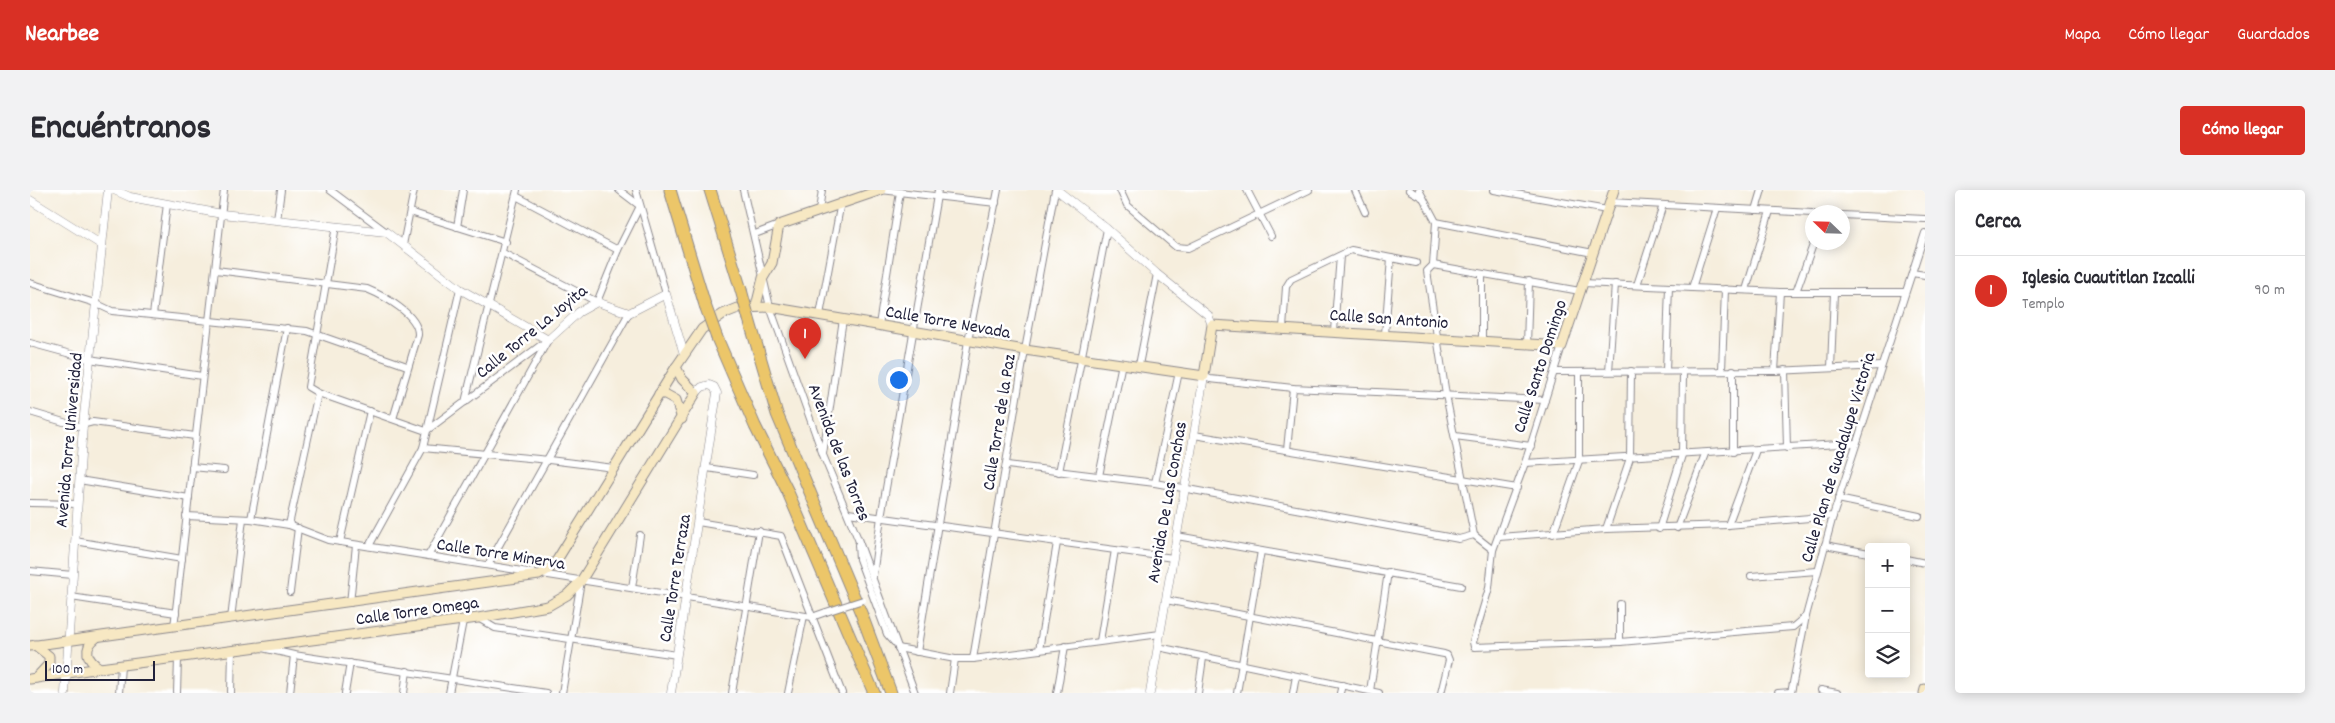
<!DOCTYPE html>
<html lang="es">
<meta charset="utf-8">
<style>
:root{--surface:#fff;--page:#f2f2f3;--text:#2b2b33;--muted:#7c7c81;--line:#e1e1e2;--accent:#d93025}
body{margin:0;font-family:Dekko,sans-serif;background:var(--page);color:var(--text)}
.controls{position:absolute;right:15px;bottom:15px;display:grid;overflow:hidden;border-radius:5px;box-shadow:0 2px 12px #0003}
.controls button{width:45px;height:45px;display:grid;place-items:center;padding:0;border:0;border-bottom:1px solid var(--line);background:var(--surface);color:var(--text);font:25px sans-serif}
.compass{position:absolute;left:1775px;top:15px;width:45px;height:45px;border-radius:50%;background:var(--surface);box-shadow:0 2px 12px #0003;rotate:293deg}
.scale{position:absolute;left:15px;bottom:12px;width:110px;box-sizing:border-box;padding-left:5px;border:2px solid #22223b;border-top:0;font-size:14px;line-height:18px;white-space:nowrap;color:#22223b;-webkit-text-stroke:4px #fff;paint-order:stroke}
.you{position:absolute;left:868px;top:189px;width:18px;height:18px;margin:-12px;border:4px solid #fff;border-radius:50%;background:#1a73e8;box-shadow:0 0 0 8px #1a73e833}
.badge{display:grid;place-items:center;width:32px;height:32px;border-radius:50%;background:var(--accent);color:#fff;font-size:16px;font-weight:700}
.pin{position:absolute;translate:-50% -41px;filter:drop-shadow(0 1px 2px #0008)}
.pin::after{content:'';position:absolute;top:26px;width:18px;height:15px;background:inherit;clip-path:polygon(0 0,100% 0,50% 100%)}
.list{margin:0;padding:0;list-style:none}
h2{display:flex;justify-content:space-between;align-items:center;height:65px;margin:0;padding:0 20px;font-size:21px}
h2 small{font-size:16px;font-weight:400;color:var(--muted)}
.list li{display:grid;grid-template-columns:32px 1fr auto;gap:15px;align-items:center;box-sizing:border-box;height:70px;padding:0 20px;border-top:1px solid var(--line)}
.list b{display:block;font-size:19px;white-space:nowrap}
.list p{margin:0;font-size:16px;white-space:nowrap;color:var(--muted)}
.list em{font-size:16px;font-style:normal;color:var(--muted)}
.icon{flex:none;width:28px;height:28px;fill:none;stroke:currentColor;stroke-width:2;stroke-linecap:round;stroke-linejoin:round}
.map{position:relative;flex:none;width:1895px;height:503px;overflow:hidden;border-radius:5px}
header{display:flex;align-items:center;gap:30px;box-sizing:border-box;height:70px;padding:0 25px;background:var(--accent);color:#fff}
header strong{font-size:24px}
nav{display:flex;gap:28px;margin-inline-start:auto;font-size:18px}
.intro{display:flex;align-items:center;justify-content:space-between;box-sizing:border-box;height:120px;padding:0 30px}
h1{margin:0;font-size:35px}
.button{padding:12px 22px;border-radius:5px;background:var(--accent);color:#fff;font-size:18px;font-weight:700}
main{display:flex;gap:30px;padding:0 30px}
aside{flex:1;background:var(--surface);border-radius:5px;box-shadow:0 2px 12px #0003}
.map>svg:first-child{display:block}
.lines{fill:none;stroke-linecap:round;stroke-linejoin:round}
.minor-casing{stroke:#8c888c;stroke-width:8}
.tertiary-casing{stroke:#8c888c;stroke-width:9}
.secondary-casing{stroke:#8c888c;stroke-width:11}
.motorway-casing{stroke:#8c888c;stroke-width:13}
.minor{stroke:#fff;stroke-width:6}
.tertiary{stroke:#fff;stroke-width:8}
.secondary{stroke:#f7e8c3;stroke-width:9}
.motorway{stroke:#ecc669;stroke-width:11}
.minor-bridge-casing{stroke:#8c888c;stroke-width:8;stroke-linecap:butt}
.motorway-bridge-casing{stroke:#8c888c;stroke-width:13;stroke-linecap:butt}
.minor-bridge{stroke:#fff;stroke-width:6}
.motorway-bridge{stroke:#ecc669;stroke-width:11}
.labels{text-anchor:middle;stroke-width:5;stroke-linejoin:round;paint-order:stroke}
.street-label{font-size:18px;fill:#22223b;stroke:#fff}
</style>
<header>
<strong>Nearbee</strong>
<nav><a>Mapa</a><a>Cómo llegar</a><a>Guardados</a></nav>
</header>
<div class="intro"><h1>Encuéntranos</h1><a class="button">Cómo llegar</a></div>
<main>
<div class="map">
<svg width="1895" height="503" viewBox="0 0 1895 503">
<rect width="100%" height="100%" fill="#fff"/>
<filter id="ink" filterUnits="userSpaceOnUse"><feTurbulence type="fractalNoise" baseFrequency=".02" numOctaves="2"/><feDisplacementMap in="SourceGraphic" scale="10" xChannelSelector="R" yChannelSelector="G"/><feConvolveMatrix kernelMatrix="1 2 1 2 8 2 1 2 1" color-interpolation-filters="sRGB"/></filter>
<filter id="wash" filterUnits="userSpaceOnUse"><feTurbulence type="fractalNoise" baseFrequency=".0096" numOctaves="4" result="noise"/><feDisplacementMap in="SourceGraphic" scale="20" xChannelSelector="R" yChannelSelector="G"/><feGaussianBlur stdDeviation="1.12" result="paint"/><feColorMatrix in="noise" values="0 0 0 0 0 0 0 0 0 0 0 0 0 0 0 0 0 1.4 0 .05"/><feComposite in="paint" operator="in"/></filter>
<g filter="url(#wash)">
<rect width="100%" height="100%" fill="#f6eedd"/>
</g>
<g filter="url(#ink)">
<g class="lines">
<defs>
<g id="minor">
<polyline points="300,0 355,41"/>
<polyline points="606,0 636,104"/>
<polyline points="713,0 740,117 793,265 828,349 885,503"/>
<polyline points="851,0 966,13"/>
<polyline points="1090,0 1097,15 1146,57 1158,58 1279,0"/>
<polyline points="1217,0 1241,46"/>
<polyline points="1325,0 1335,22"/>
<polyline points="1379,0 1393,8"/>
<polyline points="1389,0 1406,32 1403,75 1397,81 1416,205 1444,345 1463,360"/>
<polyline points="1464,0 1577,20"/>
<polyline points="486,6 588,60"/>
<polyline points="1580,12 1782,23"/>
<polyline points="1726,20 1732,0"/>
<polyline points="789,21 792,0"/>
<polyline points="380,22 476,52"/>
<polyline points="1812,25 1895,29"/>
<polyline points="247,30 251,0"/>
<polyline points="1406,32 1563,63"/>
<polyline points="306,36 278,197 288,203 396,241"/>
<polyline points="427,37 433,0"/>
<polyline points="725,44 749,35"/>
<polyline points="373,55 384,0"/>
<polyline points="473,63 567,112 588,60 610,16 589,0"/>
<polyline points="1403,75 1550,101"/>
<path d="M186,80L337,99C354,106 389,125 388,145L363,229"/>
<polyline points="1882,83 1895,85"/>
<polyline points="0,93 65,113 82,121 277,141 377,176"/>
<polyline points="1553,93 1750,102 1874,102"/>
<polyline points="1607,95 1633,15"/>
<polyline points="1662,98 1687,18"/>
<polyline points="1716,100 1740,21"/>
<polyline points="1766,102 1784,52"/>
<polyline points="123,125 137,14"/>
<polyline points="790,125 811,12"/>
<polyline points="849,135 870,2"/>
<polyline points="1253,138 1256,97 1261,89 1321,60 1386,73"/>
<polyline points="1304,141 1310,66"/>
<polyline points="1355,144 1361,68"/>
<polyline points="1452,152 1452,84"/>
<polyline points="0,153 59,169 172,186"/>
<polyline points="1497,155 1499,91"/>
<polyline points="1532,156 1495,273 1463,360 1459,398 1443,452 1444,457 1590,452 1763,437 1776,426"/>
<polyline points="1109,175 1127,84"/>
<polyline points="1801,178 1804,102"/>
<polyline points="1692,180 1695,99"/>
<polyline points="1703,180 1703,262"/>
<polyline points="1755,180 1757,258"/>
<polyline points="1579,181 1585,94"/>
<polyline points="1636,181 1639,97"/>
<polyline points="1745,181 1750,102"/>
<polyline points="1524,182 1745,181 1851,176"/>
<polyline points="1174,186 1180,189 1263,198 1515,210"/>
<polyline points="435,212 487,0"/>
<polyline points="0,222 47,236 63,232 165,246"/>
<polyline points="396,241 515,152"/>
<polyline points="1164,245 1487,298"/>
<polyline points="1425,246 1501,256"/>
<polyline points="393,258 519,270 584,278"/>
<polyline points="1257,260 1263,198"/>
<polyline points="793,264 813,129"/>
<polyline points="1495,273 1826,253"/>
<polyline points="977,275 1125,293 1429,349 1444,345"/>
<polyline points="162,277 194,280"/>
<polyline points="677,278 723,285"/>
<polyline points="1029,282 1077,39"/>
<polyline points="1069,286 1092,173"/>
<polyline points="49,290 159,308"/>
<polyline points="1125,293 1149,182"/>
<polyline points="1808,309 1889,326"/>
<polyline points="0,313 48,314"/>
<polyline points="818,323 1143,368"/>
<polyline points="156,326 221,329 259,335 298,350 782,427 796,422"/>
<polyline points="221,329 257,138"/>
<polyline points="668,332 751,346 812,503"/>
<polyline points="259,335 288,203"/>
<polyline points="1698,335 1726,260"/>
<polyline points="1647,338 1675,264"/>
<polyline points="1576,339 1600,268 1601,181"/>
<polyline points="1629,339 1652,265 1653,181"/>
<polyline points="1523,344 1549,271 1549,182"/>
<polyline points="1147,346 1431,396"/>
<polyline points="1469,347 1576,339 1698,335 1803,326"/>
<polyline points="45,351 152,369"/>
<polyline points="310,352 340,221"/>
<polyline points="828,355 829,369 857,444 864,452"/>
<polyline points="1795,355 1839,363"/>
<polyline points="339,356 393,258 430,99"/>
<polyline points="398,366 518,150"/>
<polyline points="1876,369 1895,373"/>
<polyline points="458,375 599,123"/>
<polyline points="0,381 43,385"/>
<polyline points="843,386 851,327 908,0"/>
<polyline points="1721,386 1787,381"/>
<polyline points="602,398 610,345"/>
<polyline points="260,402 268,338"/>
<polyline points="41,407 146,423"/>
<polyline points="1136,410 1414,464 1417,465 1419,470 1411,503"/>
<polyline points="320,413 326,355"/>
<polyline points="1590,414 1590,452"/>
<polyline points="448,428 465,438 647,465"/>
<polyline points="201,429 213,329"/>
<polyline points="144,437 194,0"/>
<polyline points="1070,451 1085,360"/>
<polyline points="1128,457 1349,503"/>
<polyline points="232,458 264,465 516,503"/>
<polyline points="868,458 925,469 943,469 1130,444"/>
<polyline points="1009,460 1027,353"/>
<polyline points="887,462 938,151 968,0"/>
<polyline points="943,469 995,160 1025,0"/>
<polyline points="1791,500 1807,503"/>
<polyline points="1340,501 1358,382"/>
<polyline points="89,503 91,476"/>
<polyline points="147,503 148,468"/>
<polyline points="201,503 202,461"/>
<polyline points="260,503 264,465"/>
<polyline points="315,503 320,473"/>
<polyline points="374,503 377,481"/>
<polyline points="419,503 433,431"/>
<polyline points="532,503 551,391"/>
<polyline points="702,503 729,341"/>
<polyline points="758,503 774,426"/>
<polyline points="920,503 925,469"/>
<polyline points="1027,503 1035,456"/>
<polyline points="1168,503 1173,468"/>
<polyline points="1207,503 1231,361"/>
<polyline points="1263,503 1266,486"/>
<polyline points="1310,503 1312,495"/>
<polyline points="1748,503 1761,502"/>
<polyline points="1761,503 1776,426 1803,326 1895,43"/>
</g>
<g id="tertiary">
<polyline points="84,0 100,7 192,24 356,42 430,99 518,150 549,122 567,112 599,123 636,104 654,164"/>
<polyline points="1027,0 1077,39 1127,84 1178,125 1182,135"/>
<polyline points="0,10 72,55"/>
<polyline points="35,503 53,235 78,0"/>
<polyline points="641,503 687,203 684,197 679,195 672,197 666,203"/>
<polyline points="1120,503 1174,186"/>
</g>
<g id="secondary">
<polyline points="726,116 733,88 742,73 749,35 851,0"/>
<polyline points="629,204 635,204 646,210 652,229"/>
<path d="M66,448C53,458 56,470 70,478"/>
<polyline points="5,455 19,466 19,474 6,488"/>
<polyline points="0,456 509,385 519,379 527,370 646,177 672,139 693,124 708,118 740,117 995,160 1174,186 1182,135 1532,156 1584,0"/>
<polyline points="0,489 70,478 448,428 518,416 537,405 551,391 666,203 652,189 646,177"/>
<polyline points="1894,503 1895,499"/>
</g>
<g id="motorway">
<polyline points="640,0 675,115"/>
<polyline points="680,0 711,100"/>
<polyline points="719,129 747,224 831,423 861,503"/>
<polyline points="687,148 725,236 757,300 844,503"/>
</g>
</defs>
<use href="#minor" class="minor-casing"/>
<use href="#tertiary" class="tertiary-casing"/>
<use href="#secondary" class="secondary-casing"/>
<use href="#motorway" class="motorway-casing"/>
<use href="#minor" class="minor"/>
<use href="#tertiary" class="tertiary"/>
<use href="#secondary" class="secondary"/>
<use href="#motorway" class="motorway"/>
<defs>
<polyline id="minor-bridge" points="796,422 833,410"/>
<g id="motorway-bridge">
<polyline points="711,100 719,129"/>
<polyline points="675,115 687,148"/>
</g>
</defs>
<use href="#minor-bridge" class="minor-bridge-casing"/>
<use href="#motorway-bridge" class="motorway-bridge-casing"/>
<use href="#minor-bridge" class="minor-bridge"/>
<use href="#motorway-bridge" class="motorway-bridge"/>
</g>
</g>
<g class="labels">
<g class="street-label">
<text transform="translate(1359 128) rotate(4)" y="6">Calle San Antonio</text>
<text transform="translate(918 131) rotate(10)" y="6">Calle Torre Nevada</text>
<text transform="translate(501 141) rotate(-39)" y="6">Calle Torre La Joyita</text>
<text transform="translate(1509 176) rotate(-72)" y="6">Calle Santo Domingo</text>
<text transform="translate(968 232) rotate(-81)" y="6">Calle Torre de la Paz</text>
<text transform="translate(38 250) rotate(-85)" y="6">Avenida Torre Universidad</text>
<text transform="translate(810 262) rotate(69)" y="6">Avenida de las Torres</text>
<text transform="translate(1807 267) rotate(-73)" y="6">Calle Plan de Guadalupe Victoria</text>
<text transform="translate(1136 312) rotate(-80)" y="6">Avenida De Las Conchas</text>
<text transform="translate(471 363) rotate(9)" y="6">Calle Torre Minerva</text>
<text transform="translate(644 388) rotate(-81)" y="6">Calle Torre Terraza</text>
<text transform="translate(387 420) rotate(-8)" y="6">Calle Torre Omega</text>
</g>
</g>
</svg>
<div class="controls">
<button>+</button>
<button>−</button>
<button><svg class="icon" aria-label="layers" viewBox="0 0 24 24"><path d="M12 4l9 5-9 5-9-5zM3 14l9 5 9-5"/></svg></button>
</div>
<svg class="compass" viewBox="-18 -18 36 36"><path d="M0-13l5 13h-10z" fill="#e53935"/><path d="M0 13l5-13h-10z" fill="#7c7c81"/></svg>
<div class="scale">100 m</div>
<div class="you"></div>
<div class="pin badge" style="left:775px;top:169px">1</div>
</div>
<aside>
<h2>Cerca<small></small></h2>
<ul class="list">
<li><span class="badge">1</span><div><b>Iglesia Cuautitlan Izcalli</b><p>Templo</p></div><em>90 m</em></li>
</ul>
</aside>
</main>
